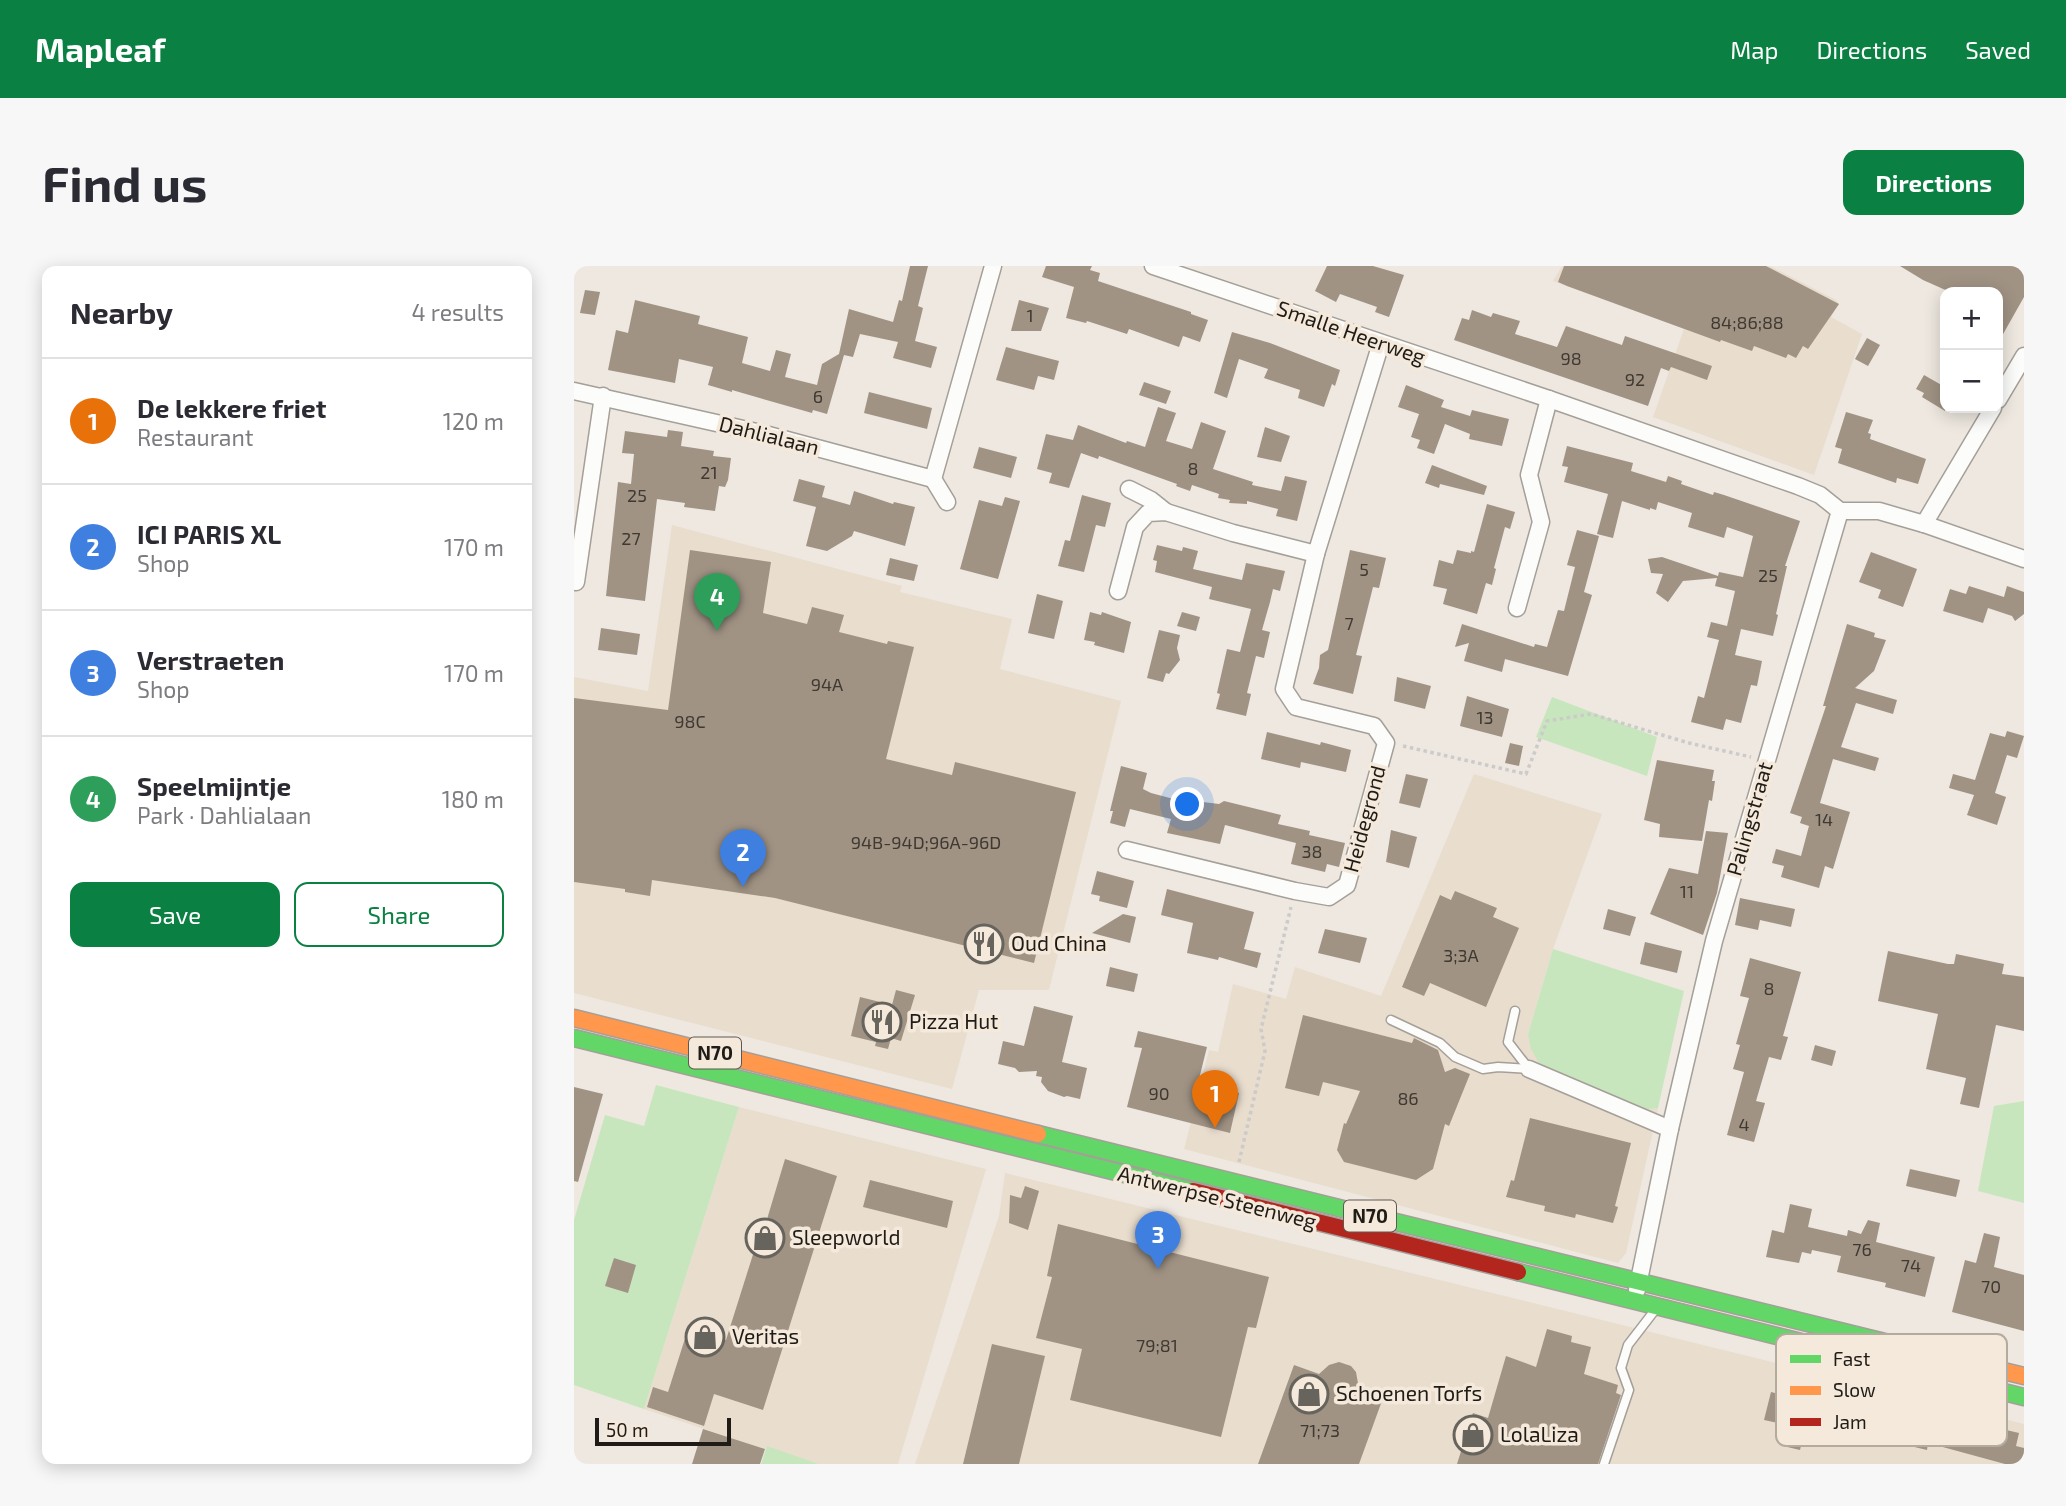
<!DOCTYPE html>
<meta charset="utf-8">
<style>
:root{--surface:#fff;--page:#f7f7f7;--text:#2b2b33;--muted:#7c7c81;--line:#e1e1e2;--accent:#0b8043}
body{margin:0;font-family:"Exo 2",sans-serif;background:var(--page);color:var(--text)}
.controls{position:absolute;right:21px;top:21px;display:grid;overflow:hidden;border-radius:14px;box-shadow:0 4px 18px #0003}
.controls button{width:63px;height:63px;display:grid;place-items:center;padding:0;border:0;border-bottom:2px solid var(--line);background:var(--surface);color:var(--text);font:35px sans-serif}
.scale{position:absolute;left:21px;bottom:18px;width:136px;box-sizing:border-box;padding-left:7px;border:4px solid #1f1b16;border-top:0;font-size:19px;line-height:24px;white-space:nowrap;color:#1f1b16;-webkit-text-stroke:5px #f4e9da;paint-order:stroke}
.you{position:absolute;left:614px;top:539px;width:24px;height:24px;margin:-18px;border:5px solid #fff;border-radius:50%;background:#1a73e8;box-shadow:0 0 0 10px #1a73e833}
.badge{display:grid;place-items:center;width:46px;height:46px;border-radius:50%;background:var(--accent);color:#fff;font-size:23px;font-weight:700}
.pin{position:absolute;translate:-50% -58px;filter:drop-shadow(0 2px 4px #0008)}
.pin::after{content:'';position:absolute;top:37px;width:24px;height:21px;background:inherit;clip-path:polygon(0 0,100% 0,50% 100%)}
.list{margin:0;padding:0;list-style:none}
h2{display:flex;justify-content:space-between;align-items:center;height:91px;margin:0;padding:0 28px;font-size:30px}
h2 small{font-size:23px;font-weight:400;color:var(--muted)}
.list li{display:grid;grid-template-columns:46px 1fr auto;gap:21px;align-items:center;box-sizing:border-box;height:126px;padding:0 28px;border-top:2px solid var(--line)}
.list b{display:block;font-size:26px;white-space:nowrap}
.list p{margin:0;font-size:23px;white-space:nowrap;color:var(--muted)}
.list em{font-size:23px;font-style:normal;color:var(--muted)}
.actions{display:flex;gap:14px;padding:21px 28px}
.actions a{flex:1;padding:16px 0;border:2px solid var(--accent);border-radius:14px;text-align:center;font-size:24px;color:var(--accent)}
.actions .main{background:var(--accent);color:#fff}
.map{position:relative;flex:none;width:1450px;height:1198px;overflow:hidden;border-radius:14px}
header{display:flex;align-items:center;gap:42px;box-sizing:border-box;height:98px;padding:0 35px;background:var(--accent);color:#fff}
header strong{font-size:33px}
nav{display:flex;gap:38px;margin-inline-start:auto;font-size:24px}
.intro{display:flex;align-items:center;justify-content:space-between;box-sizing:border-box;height:168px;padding:0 42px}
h1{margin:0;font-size:49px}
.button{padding:18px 32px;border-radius:14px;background:var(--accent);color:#fff;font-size:24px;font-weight:700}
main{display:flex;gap:42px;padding:0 42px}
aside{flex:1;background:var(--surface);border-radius:14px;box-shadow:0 4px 18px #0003}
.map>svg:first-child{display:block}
.built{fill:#e9ddce}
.green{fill:#c8e6bd}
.building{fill:#a09384}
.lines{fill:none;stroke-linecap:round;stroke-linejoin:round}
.lane-casing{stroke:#a49f98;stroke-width:11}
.street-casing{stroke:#a49f98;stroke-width:19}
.fast-casing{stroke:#a49f98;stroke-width:19}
.slow-casing{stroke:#a49f98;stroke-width:19}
.jam-casing{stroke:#a49f98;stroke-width:19}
.path{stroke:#cccbc9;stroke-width:3.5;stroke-dasharray:3.5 3.5;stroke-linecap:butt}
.lane{stroke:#fcfcfa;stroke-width:8}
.street{stroke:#fcfcfa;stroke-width:16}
.fast{stroke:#63d668;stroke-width:16}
.slow{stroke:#ff974d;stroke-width:16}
.jam{stroke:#b3261e;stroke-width:16}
.labels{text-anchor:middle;stroke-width:7;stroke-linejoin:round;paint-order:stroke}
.number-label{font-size:18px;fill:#3f3932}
.shield{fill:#f4e9da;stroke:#5f5951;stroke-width:2}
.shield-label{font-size:19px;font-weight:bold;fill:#1f1b16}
.street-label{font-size:21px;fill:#1f1b16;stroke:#f4e9da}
.poi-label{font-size:21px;fill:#1f1b16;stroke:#f4e9da;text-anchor:start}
.key{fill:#f4e9da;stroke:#b4ab9f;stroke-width:2}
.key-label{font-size:19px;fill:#1f1b16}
</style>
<header>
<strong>Mapleaf</strong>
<nav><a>Map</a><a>Directions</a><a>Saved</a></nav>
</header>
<div class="intro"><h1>Find us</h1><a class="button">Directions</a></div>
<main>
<aside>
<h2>Nearby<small>4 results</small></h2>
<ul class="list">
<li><span class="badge" style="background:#e8710a">1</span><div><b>De lekkere friet</b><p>Restaurant</p></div><em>120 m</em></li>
<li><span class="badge" style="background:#3f7fe0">2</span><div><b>ICI PARIS XL</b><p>Shop</p></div><em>170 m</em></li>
<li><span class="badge" style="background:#3f7fe0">3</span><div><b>Verstraeten</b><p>Shop</p></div><em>170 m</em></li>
<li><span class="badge" style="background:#2e9e5b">4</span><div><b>Speelmijntje</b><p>Park · Dahlialaan</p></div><em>180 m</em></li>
</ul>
<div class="actions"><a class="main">Save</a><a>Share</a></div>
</aside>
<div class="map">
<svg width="1450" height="1198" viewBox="0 0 1450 1198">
<rect width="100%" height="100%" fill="#eee8e0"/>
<g class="built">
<polygon points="988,0 1196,0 1262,34 1265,38 1257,51 1288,68 1240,209 1079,151 1110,63 979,15"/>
<polygon points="98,259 328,320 326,326 438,353 426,403 547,435 475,724 405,724 378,823 0,727 0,411 74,425"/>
<polygon points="900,508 1028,548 979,683 954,768 1071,844 1084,842 1052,987 1044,997 610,883 635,784 644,786 659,718 712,733 721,701 807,730"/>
<polygon points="165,841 412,903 324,1198 245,1198 193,1181 191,1183 70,1143"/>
<polygon points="431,907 1450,1158 1450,1198 341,1198 425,950"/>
</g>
<g class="green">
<polygon points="978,431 1083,471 1073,510 962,471"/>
<polygon points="979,683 1110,725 1084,842 1071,844 965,797 957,783 954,768"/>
<polygon points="82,819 165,841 70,1143 0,1119 0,954 31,849 70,860"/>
<polygon points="1450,835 1450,937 1404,925 1420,840"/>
<polygon points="193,1180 245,1198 187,1198"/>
</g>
<g class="building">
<polygon points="336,0 354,0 344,40 349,42 341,75 363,81 357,102 319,92 324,76 286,68 279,91 270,89 253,148 239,144 238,147 158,124 158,126 134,119 139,101 105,93 101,117 34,104 42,64 54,67 61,34 126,50 124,58 174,71 168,97 196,105 202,84 217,88 211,111 243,119 248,98 265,88 275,43 319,56 325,34 328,35"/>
<polygon points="472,0 518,0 516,4 526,7 524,15 617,46 617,48 634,54 626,76 609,70 605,81 555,63 553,68 513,55 512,57 492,52 500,21 468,11"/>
<polygon points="753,0 799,0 830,9 815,51 801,46 803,41 766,28 762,36 741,25"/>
<polygon points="990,0 1192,0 1265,38 1234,83 1229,80 1222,92 1214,88 1212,92 1180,80 1178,85 1147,74 1146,76 993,20 984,16"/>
<polygon points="1326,0 1450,0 1450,31 1424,77 1424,26 1376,26 1349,14"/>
<polygon points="11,24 26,26 21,49 6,47"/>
<polygon points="445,34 475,42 467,65 437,65"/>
<polygon points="898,44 917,51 919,47 946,55 941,68 983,81 992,60 1048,79 1051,70 1138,100 1133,114 1097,101 1095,105 1087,102 1074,140 880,74 888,52 895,54"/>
<polygon points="658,66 696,77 766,104 761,120 758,118 750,141 724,132 726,124 690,112 694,103 665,93 653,132 640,127"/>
<polygon points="1293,72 1306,79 1294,100 1281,93"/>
<polygon points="432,81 485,95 480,114 464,110 460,124 422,114"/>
<polygon points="1350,109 1371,121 1371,145 1348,131 1350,127 1342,123"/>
<polygon points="570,116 597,125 592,138 565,129"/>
<polygon points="832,119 870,134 867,141 896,150 898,144 935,153 928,180 895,173 896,168 871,158 860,188 843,182 846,174 837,171 845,148 824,141"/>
<polygon points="295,126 358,142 353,163 290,147"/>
<polygon points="584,141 602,147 592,175 618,183 627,156 652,165 639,203 679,216 678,219 707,225 711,210 733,215 723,255 702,250 704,243 673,235 673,238 655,237 656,234 644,232 645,228 618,219 616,225 602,220 603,218 525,190 524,193 507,187 495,222 475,217 478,207 463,203 472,168 499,174 504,159 552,177 553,175 571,181"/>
<polygon points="1272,146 1299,154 1294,167 1297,168 1296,173 1352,193 1344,218 1323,212 1322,217 1264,197 1268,183 1261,181"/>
<polygon points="691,161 716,170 707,196 683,191"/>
<polygon points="94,164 109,166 107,180 140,185 139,190 157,192 154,214 151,221 145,220 141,245 110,241 111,237 83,233 71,335 32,330 44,216 57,218 60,188 48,187 51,165 93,171"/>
<polygon points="993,180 1059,197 1057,205 1092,216 1094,210 1108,215 1107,218 1139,229 1140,226 1150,229 1226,255 1211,300 1213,300 1202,348 1204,349 1199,370 1167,363 1161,389 1188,395 1183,420 1177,419 1167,457 1152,453 1149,464 1117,456 1124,430 1130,432 1145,374 1133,371 1137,356 1153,360 1161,325 1141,320 1143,312 1109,315 1094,336 1082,327 1089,308 1077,307 1074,293 1088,291 1144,310 1145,306 1169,311 1179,270 1153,261 1150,272 1114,261 1118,247 1084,236 1082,244 1076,242 1076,244 1048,235 1039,272 1023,268 1034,228 990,216 994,201 988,200"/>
<polygon points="405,181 443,191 437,212 399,202"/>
<polygon points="858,199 913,220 910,229 866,218 865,222 851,217"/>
<polygon points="225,213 251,220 248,231 276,239 280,225 319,238 320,236 341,241 331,280 280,265 278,270 253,285 232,280 242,241 219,235"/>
<polygon points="508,229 537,237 531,261 522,259 510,306 484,300 491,274 496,275"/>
<polygon points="431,231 446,235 424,313 386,303 405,234 428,240"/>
<polygon points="913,238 941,246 936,263 931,261 920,302 922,303 918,319 912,317 903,348 869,338 873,323 859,320 865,294 879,298 883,284 897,287 897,285 900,286"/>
<polygon points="1003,264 1025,270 1010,326 1018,329 994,410 931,393 928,406 890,395 895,377 881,381 888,358 960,381 961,378 973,381 984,344 990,345 1001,301 993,299"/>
<polygon points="583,279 608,285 609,281 624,285 619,303 668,314 672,297 711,305 706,325 699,323 696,336 688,364 696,366 690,392 682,390 673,427 677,428 672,450 642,443 646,428 643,427 653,383 666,386 677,343 635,333 638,321 581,306 583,295 579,294"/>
<polygon points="116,284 197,296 189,347 233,358 238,341 270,349 265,366 313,378 314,375 340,381 312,493 378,509 381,496 502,526 460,697 201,632 78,614 76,630 51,626 51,623 0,616 0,432 94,444"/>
<polygon points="776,284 812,292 805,322 799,321 782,389 788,390 779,428 739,418 745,402 746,389 754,384"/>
<polygon points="1297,286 1343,303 1329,341 1304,332 1307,324 1285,316"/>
<polygon points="316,292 344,299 340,315 312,309"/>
<polygon points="1395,320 1430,331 1433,320 1450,326 1450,348 1441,355 1438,350 1414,342 1409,357 1369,345 1376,323 1392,328"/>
<polygon points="463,328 489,335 480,373 454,367"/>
<polygon points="516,346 527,349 528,346 557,356 550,387 520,379 521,376 510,374"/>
<polygon points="608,346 626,351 622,365 603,360"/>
<polygon points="1273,358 1301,367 1300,371 1312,374 1300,405 1281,422 1323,434 1319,448 1282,437 1267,481 1305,492 1301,505 1259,493 1246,537 1276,546 1259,603 1251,600 1245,622 1207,611 1210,600 1198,597 1202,583 1227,590 1235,560 1226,557 1228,551 1216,547 1252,440 1249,440"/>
<polygon points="27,362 66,368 63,389 24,384"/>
<polygon points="585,364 606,369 603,382 606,394 595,408 592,407 589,416 573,412"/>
<polygon points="823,411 857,420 851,443 820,435"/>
<polygon points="893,430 935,443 928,471 886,460"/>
<polygon points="1433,465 1450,470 1443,492 1433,489 1421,527 1432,531 1423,559 1393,549 1400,529 1375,522 1379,508 1401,514 1416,467 1431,471"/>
<polygon points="693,466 746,479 747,476 777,484 772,506 727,496 726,502 687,493"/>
<polygon points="936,477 949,480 945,500 931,497"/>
<polygon points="1083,494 1140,504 1138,515 1141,515 1138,535 1135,534 1128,575 1085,571 1086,558 1070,554"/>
<polygon points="547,500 573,507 569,523 577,527 611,536 621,535 645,538 650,535 707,549 704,558 736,565 735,569 771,577 765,601 753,598 751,606 717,598 722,577 651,559 646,578 593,567 597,553 556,543 551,561 536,557 539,545 536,545"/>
<polygon points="832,508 854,513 846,542 825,537"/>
<polygon points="817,564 843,571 835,602 812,596"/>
<polygon points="1132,565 1154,567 1143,627 1129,669 1076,648 1095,602 1124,608"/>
<polygon points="523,605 560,615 553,642 525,635 526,630 517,628"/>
<polygon points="593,623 680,646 670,683 687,687 683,702 645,691 644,694 613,687 619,657 587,649"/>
<polygon points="881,625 923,642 919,651 945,662 912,741 856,717 850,730 828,721 866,629 877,634"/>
<polygon points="1166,632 1221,643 1217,661 1186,654 1184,664 1161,659"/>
<polygon points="1034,643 1062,651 1056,670 1029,663"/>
<polygon points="549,648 562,651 556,677 518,667"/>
<polygon points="751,663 793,672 786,697 744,687"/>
<polygon points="1071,676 1108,685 1103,707 1066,698"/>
<polygon points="1314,685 1374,698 1380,698 1382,688 1430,698 1428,708 1450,711 1450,765 1422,759 1405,842 1386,838 1392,812 1352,803 1364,748 1304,735"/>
<polygon points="1176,692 1227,706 1209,770 1214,771 1207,794 1195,791 1182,835 1191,837 1180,876 1153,869 1170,806 1159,803 1166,779 1162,778 1175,732 1166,730"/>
<polygon points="536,701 564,708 560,726 532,720"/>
<polygon points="322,724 341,729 327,775 317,772 314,783 301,780 302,776 277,770 286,731 318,739"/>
<polygon points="460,740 499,750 488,796 513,802 506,833 493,830 490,831 474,825 467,816 468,811 462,810 463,805 445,806 441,802 424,798 429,775 450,780"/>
<polygon points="729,749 838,777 840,772 864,784 871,806 881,802 896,808 875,860 871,858 859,903 842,914 770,896 763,884 770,857 772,858 786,825 749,816 745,830 711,822"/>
<polygon points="564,765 633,781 624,817 665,827 656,867 553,841 568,782 560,781"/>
<polygon points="1241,779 1262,785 1258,800 1237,794"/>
<polygon points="0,821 29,828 4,916 0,915"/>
<polygon points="956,852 1057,877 1041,940 1044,941 1039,957 1002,948 1001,952 970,945 971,940 932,931 937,914 940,915"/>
<polygon points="211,893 263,910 189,1144 140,1128 130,1160 73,1141 79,1121 94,1126 114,1063 152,1074 182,979 185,980"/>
<polygon points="1336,903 1386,914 1382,931 1332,920"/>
<polygon points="296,914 379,935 373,962 289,941"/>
<polygon points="451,920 465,925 454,964 435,957 436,929 447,932"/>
<polygon points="1216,938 1238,943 1234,961 1273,970 1274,964 1287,968 1294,954 1306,957 1302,976 1361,991 1351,1031 1311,1021 1312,1017 1263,1006 1267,990 1238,984 1237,988 1228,986 1225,997 1192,991 1198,964 1210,967"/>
<polygon points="484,958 695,1011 682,1062 674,1061 647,1171 496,1134 508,1083 462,1072 478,1011 473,1010"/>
<polygon points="1410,967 1426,971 1420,1001 1450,1009 1450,1065 1378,1046 1391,994 1402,997"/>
<polygon points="40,992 62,999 54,1027 31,1020"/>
<polygon points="973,1063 998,1070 997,1076 1017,1081 1010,1108 1044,1119 1042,1127 1047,1129 1024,1198 883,1198 899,1147 914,1152 932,1090 962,1101"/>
<polygon points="418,1078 471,1090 445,1198 389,1198"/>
<polygon points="765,1096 777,1100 782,1106 785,1123 809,1132 785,1198 684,1198 720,1099 745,1108 755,1099"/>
<polygon points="1223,1124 1240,1128 1226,1184 1209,1180 1213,1163 1203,1161 1204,1157 1190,1154 1197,1126 1221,1132"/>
<polygon points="1325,1152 1391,1166 1394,1155 1445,1167 1442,1180 1450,1182 1450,1198 1431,1198 1354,1177 1353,1184 1332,1179 1319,1174"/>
<polygon points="129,1163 191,1183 186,1198 118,1198"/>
</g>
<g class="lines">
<defs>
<g id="lane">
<polyline points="941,745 934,776 955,803"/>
<polyline points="817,754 866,777 881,791 909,803 924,801 955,803"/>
<polyline points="1030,1198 1055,1124 1047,1102 1054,1079 1081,1044"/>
</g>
<g id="street">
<polyline points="579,0 975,133 1224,220 1246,229 1266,245 1305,245 1350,258 1450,293"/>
<polyline points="0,125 187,167 359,213 419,0"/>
<polyline points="1424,134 1450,90"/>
<polyline points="359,213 373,236"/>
<polyline points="555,223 577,234 592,246"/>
<polyline points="1350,258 1419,142"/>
<polyline points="2,316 29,130"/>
<polyline points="544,325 561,261 574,247 592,246 659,267 742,288"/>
<polyline points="943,342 967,256 955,209 975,133"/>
<polyline points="553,584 721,625 755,631 773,619 812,477 800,460 722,441 710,423 742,288 807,77"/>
<polyline points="955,803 1096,863"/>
<polyline points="1063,1024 1096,863 1140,675 1266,245"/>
</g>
<g id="fast">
<polyline points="0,772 619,925"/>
<polyline points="464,868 1339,1083"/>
<polyline points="944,1006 1450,1131"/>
</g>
<g id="slow">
<polyline points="0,752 464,868"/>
<polyline points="1339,1083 1450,1110"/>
</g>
<polyline id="jam" points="619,925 944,1006"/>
</defs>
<use href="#lane" class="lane-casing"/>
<use href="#street" class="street-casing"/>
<use href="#fast" class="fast-casing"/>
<use href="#slow" class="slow-casing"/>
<use href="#jam" class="jam-casing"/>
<g class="path">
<polyline points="829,480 952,508 973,455 1017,448 1115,477 1177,491"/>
<polyline points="665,896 691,785 687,763 717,641"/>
</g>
<use href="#lane" class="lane"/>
<use href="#street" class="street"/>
<use href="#fast" class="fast"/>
<use href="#slow" class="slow"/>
<use href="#jam" class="jam"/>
</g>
<defs>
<symbol id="restaurant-ring" viewBox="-11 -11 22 22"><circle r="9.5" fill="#f4e9da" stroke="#67635d" stroke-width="1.5"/><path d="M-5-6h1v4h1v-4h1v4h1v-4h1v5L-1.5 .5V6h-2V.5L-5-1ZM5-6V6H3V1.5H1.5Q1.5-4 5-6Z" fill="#67635d"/></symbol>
<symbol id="shop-ring" viewBox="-11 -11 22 22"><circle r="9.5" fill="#f4e9da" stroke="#67635d" stroke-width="1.5"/><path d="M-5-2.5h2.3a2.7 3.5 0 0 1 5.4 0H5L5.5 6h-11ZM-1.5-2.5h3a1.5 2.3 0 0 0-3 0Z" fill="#67635d"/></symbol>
</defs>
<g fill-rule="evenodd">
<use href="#restaurant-ring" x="388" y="656" width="44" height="44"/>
<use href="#restaurant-ring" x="286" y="734" width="44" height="44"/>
<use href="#shop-ring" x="169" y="950" width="44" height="44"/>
<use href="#shop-ring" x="109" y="1049" width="44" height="44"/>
<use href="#shop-ring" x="713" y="1106" width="44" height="44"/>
<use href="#shop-ring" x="877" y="1147" width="44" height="44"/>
</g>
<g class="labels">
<g class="number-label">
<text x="456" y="56">1</text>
<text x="1173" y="63">84;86;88</text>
<text x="997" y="99">98</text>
<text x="1061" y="120">92</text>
<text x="244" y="137">6</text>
<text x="619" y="209">8</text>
<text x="135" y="213">21</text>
<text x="63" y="236">25</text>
<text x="57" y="279">27</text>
<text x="790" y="310">5</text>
<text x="1194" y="316">25</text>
<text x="775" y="364">7</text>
<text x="253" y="425">94A</text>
<text x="911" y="458">13</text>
<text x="116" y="462">98C</text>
<text x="1250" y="560">14</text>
<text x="352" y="583">94B-94D;96A-96D</text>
<text x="738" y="592">38</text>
<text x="1113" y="632">11</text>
<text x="887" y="696">3;3A</text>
<text x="1195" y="729">8</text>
<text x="585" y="834">90</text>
<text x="834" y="839">86</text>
<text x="1170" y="865">4</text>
<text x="1288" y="990">76</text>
<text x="1337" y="1006">74</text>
<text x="1417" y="1027">70</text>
<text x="583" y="1086">79;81</text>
<text x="746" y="1171">71;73</text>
</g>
<g class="shield">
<rect x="115" y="771.5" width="52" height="31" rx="5"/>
<rect x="770" y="934.5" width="52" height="31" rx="5"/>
</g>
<g class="shield-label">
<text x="141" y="794">N70</text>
<text x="796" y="957">N70</text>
</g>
<g class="street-label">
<text transform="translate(777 67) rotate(19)" y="7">Smalle Heerweg</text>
<text transform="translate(195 170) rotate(14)" y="7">Dahlialaan</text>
<text transform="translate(791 553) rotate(-75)" y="7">Heidegrond</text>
<text transform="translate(1176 553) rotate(-74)" y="7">Palingstraat</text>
<text transform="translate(643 932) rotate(14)" y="7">Antwerpse Steenweg</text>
</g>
<g class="poi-label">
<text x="437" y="685">Oud China</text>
<text x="335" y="763">Pizza Hut</text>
<text x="218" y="979">Sleepworld</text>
<text x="158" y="1078">Veritas</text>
<text x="762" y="1135">Schoenen Torfs</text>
<text x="926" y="1176">LolaLiza</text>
</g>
</g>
<rect x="1202" y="1068" width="231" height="112" rx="10" class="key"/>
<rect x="1216" y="1089" width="31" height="8" fill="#63d668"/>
<rect x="1216" y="1120" width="31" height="9" fill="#ff974d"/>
<rect x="1216" y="1152" width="31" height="8" fill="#b3261e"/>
<g class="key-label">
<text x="1259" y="1100">Fast</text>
<text x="1259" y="1131">Slow</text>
<text x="1259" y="1163">Jam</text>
</g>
</svg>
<div class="controls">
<button>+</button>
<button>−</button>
</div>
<div class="scale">50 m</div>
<div class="you"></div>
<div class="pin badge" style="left:641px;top:862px;background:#e8710a">1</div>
<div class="pin badge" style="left:169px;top:621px;background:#3f7fe0">2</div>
<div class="pin badge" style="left:584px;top:1003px;background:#3f7fe0">3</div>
<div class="pin badge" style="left:143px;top:365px;background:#2e9e5b">4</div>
</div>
</main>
